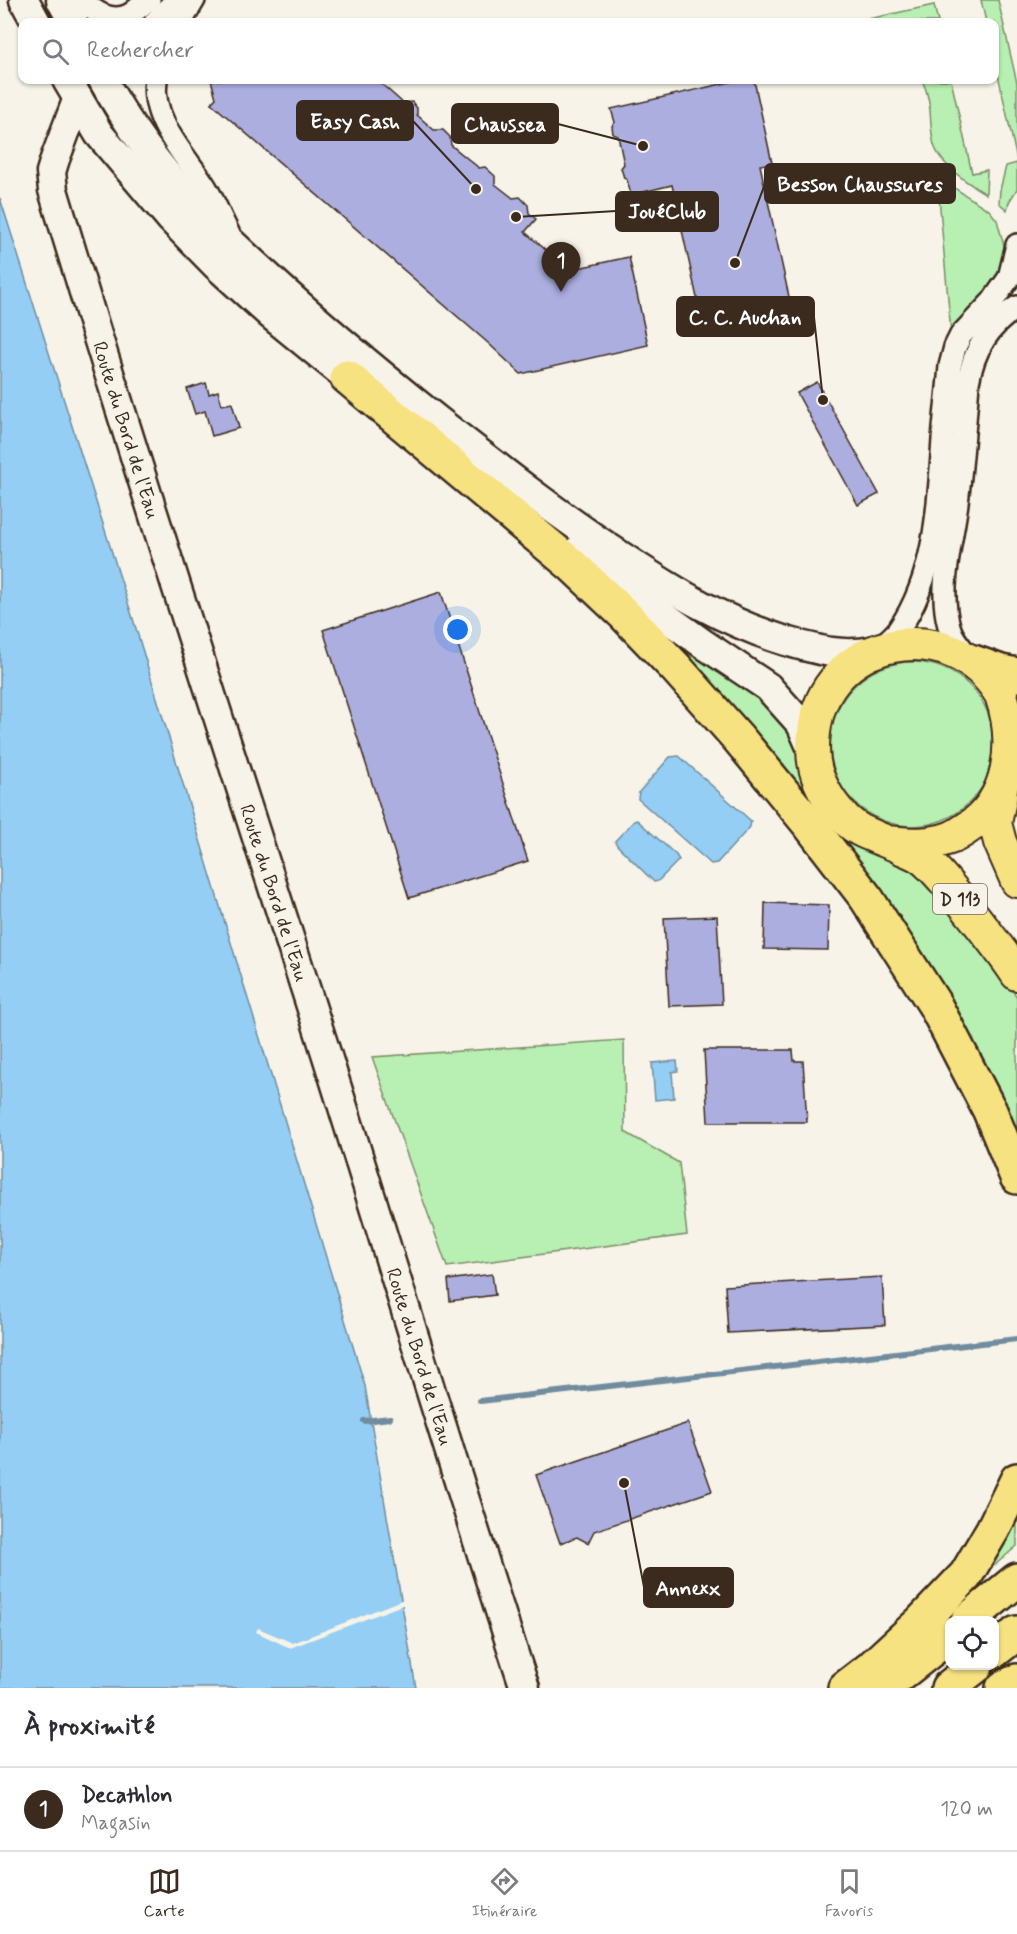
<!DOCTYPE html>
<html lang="fr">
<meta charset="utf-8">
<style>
:root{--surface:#fff;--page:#f7f7f7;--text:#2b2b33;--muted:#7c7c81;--line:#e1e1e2;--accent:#3b2a1e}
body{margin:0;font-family:Mynerve,sans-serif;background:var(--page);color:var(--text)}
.controls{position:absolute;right:18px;bottom:18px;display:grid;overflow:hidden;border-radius:12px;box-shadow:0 2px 4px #0004}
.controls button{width:54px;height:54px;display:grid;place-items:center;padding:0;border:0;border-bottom:2px solid var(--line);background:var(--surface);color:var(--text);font:30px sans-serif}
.you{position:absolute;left:458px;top:630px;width:21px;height:21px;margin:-15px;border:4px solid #fff;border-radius:50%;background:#1a73e8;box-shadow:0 0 0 9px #1a73e833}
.badge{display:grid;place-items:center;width:39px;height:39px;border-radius:50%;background:var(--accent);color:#fff;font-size:20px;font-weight:700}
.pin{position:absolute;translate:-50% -50px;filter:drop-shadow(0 2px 3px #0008)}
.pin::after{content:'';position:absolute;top:32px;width:21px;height:18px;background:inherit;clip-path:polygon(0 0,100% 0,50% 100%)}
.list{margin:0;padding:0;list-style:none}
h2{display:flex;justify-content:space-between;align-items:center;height:78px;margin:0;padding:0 24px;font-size:26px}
h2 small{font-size:20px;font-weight:400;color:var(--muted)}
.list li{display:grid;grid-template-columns:39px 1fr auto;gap:18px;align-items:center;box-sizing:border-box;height:84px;padding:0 24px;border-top:2px solid var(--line)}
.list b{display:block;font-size:22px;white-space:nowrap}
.list p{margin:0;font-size:20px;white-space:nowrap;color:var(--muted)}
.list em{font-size:20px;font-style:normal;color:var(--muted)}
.icon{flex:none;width:33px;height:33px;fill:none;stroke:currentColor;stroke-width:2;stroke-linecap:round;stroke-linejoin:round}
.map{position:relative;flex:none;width:1017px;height:1688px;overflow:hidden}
.search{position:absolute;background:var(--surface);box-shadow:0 2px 4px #0004;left:18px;right:18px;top:18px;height:66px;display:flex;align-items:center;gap:15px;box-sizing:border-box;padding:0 21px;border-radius:12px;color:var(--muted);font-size:22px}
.sheet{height:162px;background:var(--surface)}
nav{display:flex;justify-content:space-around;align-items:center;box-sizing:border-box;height:84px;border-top:2px solid var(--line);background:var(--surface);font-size:16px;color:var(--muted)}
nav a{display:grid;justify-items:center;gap:3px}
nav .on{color:var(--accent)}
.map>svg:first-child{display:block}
.green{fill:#b8efb2;stroke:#7a8c68;stroke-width:1.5}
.water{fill:#94cef4;stroke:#708c9e;stroke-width:1.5}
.pier{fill:#f7f3e8}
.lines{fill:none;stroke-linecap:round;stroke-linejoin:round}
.stream{stroke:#708c9e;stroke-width:6}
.building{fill:#abaedf;stroke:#3b2a1e;stroke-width:1.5}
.street-casing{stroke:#3b2a1e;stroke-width:26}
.secondary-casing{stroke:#3b2a1e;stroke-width:33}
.primary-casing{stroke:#3b2a1e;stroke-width:36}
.highway-casing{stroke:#3b2a1e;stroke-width:38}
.street{stroke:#f7f3e8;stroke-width:21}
.secondary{stroke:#f7f3e8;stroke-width:28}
.primary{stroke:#f6e281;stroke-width:32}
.highway{stroke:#f6e281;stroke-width:33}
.labels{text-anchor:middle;stroke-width:6;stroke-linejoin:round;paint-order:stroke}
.shield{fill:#f7f3e8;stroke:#73665b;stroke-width:1.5}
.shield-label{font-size:18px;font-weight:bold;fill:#3b2a1e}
.street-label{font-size:20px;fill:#3b2a1e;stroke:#f7f3e8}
.leader{fill:none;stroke:#3b2a1e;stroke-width:2}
.callout-dot{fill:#3b2a1e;stroke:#f7f3e8;stroke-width:2}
.callout{fill:#3b2a1e;stroke:#3b2a1e;stroke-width:2}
.callout-label{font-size:21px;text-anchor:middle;font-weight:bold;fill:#fff}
</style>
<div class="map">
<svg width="1017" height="1688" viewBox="0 0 1017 1688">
<rect width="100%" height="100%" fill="#f7f3e8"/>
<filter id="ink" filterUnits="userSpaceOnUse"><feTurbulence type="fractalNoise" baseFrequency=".0167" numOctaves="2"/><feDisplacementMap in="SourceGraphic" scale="12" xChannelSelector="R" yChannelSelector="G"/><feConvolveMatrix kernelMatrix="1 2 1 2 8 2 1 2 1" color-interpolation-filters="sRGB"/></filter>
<g filter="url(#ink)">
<g class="green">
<polygon points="981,0 998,0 1017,83 1017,160 995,61 994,22 986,22"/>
<polygon points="934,5 938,22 863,22 863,20"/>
<path d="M922,80H951L972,173L987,170L986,194C969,184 940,165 934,145C928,122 934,105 922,80Z"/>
<polygon points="1017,163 1017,189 1009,202 1007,210 999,203 1000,190 1006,166"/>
<polygon points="937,174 951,186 989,210 997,220 1006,253 1000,280 951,333"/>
<polygon points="634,606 747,685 795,734 800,767 808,793 823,818 920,870 996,966 1017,997 1017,1151 960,1031"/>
<circle cx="912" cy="744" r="82"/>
<polygon points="624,1040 625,1132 679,1163 687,1235 447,1267 372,1057"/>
<polygon points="1017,1507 1017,1546 989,1570 974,1578"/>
</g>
<g class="water">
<polygon points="0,198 134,622 365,1386 416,1688 0,1688"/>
<polygon points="679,756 751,821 750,827 717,863 711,864 638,799 639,792 670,757"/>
<polygon points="637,820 676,855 679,860 658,881 654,882 617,845 615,841 634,821"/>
<polygon points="677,1061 678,1071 672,1072 674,1098 655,1100 652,1063"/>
</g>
<polygon class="pier" points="404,1599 405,1604 290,1648 256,1632 258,1628 293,1643"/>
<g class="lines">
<g class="stream">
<polyline points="480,1401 1017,1339"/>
<polyline points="364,1421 390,1418"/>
</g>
</g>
<g class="building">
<polygon points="211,80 377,80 403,103 412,102 417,108 417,115 434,130 443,130 450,137 451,145 479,168 485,167 495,176 495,184 513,198 520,197 528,205 529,213 536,219 525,232 569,270 629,257 648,345 521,374 488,343 211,103 216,98"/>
<polygon points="739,80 754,80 772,163 760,165 793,315 705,334 672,185 631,195 627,180 624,178 621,168 624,164 618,136 613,134 612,126 615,122 611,109"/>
<polygon points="817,382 879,494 858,505 797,393"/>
<polygon points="206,383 209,394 218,391 222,405 232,403 239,428 212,436 205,411 195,414 187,389"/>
<polygon points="441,592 528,861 409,898 323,630"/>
<polygon points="765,903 829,905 828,950 764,949"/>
<polygon points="717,916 722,1004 669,1006 664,918"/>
<polygon points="704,1050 793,1050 794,1061 803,1061 807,1122 708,1122"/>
<polygon points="492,1274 495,1295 450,1301 448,1280"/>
<polygon points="882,1277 885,1325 728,1333 725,1286"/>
<polygon points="688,1423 712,1491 594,1531 588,1543 577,1537 560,1543 536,1475"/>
</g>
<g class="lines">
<defs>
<g id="street">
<path d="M80,0C94,11 110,24 129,15C136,11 142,4 149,0"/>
<polyline points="155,22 176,0"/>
<polyline points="181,22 194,0"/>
<path d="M156,80C150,120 185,155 205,186C214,201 220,217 228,232"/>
<path d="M879,648C885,643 893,637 899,629C936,576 939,502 943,439C945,415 948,391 950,366L955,347L961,335L992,302L1009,278L1017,245"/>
<path d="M969,657C961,648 952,638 949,626C938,587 952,542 957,503C962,463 965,423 968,383C973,351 989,325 1017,307"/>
</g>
<g id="secondary">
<polyline points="24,0 36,22"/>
<polyline points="61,0 73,22"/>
<polyline points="67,80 99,134 171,219 216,265 271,315 364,391"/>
<path d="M103,80C127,123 155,163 189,200C212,226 238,249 263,272C319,324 377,372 437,420C498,468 558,515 624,558C675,592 727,623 786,641C818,650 840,657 873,651"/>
<path id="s1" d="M78,98L55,159L51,172L53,190C140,480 235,767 327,1056C393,1266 456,1478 525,1688"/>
<polyline points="575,552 702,643 768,687 801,724 812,749"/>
</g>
<g id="primary">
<polyline points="1001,795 995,823 1000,842 1017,881"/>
<path d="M888,842C911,844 927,846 950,838C956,836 961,832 966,829C1012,801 1017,741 1001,695C952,611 823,636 814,733C812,749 813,767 820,782C828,800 842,820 860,830C872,836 885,841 898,846C905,850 915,853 922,858C936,869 947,884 959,898C979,923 999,947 1017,974"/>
</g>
<g id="highway">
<polyline points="347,377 572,565 625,615 676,668 739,739 809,824 867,899 935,1005 990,1111 1017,1177"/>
<polyline points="973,662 1001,672 1017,675"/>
<polyline points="1013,761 1017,754"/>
<polyline points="968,1620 1017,1580"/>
<polyline points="994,1651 1017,1633"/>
<polyline points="845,1688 871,1668 921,1622 966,1575 993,1529 1017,1480"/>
<polyline points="883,1688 950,1635"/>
<polyline points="948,1688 976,1666"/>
<polyline points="1003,1688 1017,1681"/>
</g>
</defs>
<use href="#street" class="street-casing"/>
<use href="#secondary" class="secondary-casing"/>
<use href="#primary" class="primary-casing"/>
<use href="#highway" class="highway-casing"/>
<use href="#street" class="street"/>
<use href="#secondary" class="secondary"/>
<use href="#primary" class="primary"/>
<use href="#highway" class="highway"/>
</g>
</g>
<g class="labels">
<rect class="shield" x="933" y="884" width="54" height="30" rx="4.5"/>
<g class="shield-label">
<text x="960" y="905">D 113</text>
</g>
<g class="street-label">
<text dy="7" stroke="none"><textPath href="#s1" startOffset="348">Route du Bord de l'Eau</textPath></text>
<text dy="7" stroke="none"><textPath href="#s1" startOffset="834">Route du Bord de l'Eau</textPath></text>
<text dy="7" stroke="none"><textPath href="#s1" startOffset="1320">Route du Bord de l'Eau</textPath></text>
</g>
</g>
<path class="leader" d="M476 189L413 121M643 146L558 124M735 263L765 184M516 217L616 211M823 400L814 317M624 1483L644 1587"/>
<g class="callout-dot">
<circle cx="476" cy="189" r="6"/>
<circle cx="643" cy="146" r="6"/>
<circle cx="735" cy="263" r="6"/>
<circle cx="516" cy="217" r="6"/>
<circle cx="823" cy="400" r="6"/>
<circle cx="624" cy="1483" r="6"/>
</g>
<g class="callout">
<rect x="297" y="101" width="116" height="39" rx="6"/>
<rect x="452" y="104" width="106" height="39" rx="6"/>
<rect x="765" y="164" width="190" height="39" rx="6"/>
<rect x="616" y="192" width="102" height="39" rx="6"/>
<rect x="677" y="297" width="137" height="39" rx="6"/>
<rect x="644" y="1568" width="89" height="39" rx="6"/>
</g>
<g class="callout-label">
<text x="355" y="128">Easy Cash</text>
<text x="505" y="131">Chaussea</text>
<text x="860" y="191">Besson Chaussures</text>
<text x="667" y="218">JouéClub</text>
<text x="745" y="324">C. C. Auchan</text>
<text x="688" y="1595">Annexx</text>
</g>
</svg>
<div class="controls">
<button><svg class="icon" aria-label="locate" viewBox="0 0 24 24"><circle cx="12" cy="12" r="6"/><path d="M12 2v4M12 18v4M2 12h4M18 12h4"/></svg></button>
</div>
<div class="you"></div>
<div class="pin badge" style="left:561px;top:292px">1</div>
<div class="search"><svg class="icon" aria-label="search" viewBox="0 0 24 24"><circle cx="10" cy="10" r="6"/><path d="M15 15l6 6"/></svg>Rechercher</div>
</div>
<section class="sheet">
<h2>À proximité<small></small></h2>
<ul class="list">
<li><span class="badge">1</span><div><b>Decathlon</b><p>Magasin</p></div><em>120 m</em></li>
</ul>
</section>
<nav>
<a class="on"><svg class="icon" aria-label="map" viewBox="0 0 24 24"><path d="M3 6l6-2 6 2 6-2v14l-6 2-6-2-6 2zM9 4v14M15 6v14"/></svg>Carte</a>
<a><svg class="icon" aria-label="directions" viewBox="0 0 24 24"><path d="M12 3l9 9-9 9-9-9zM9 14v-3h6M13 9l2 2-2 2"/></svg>Itinéraire</a>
<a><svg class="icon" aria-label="saved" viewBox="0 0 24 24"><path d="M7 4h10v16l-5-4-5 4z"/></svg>Favoris</a>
</nav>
